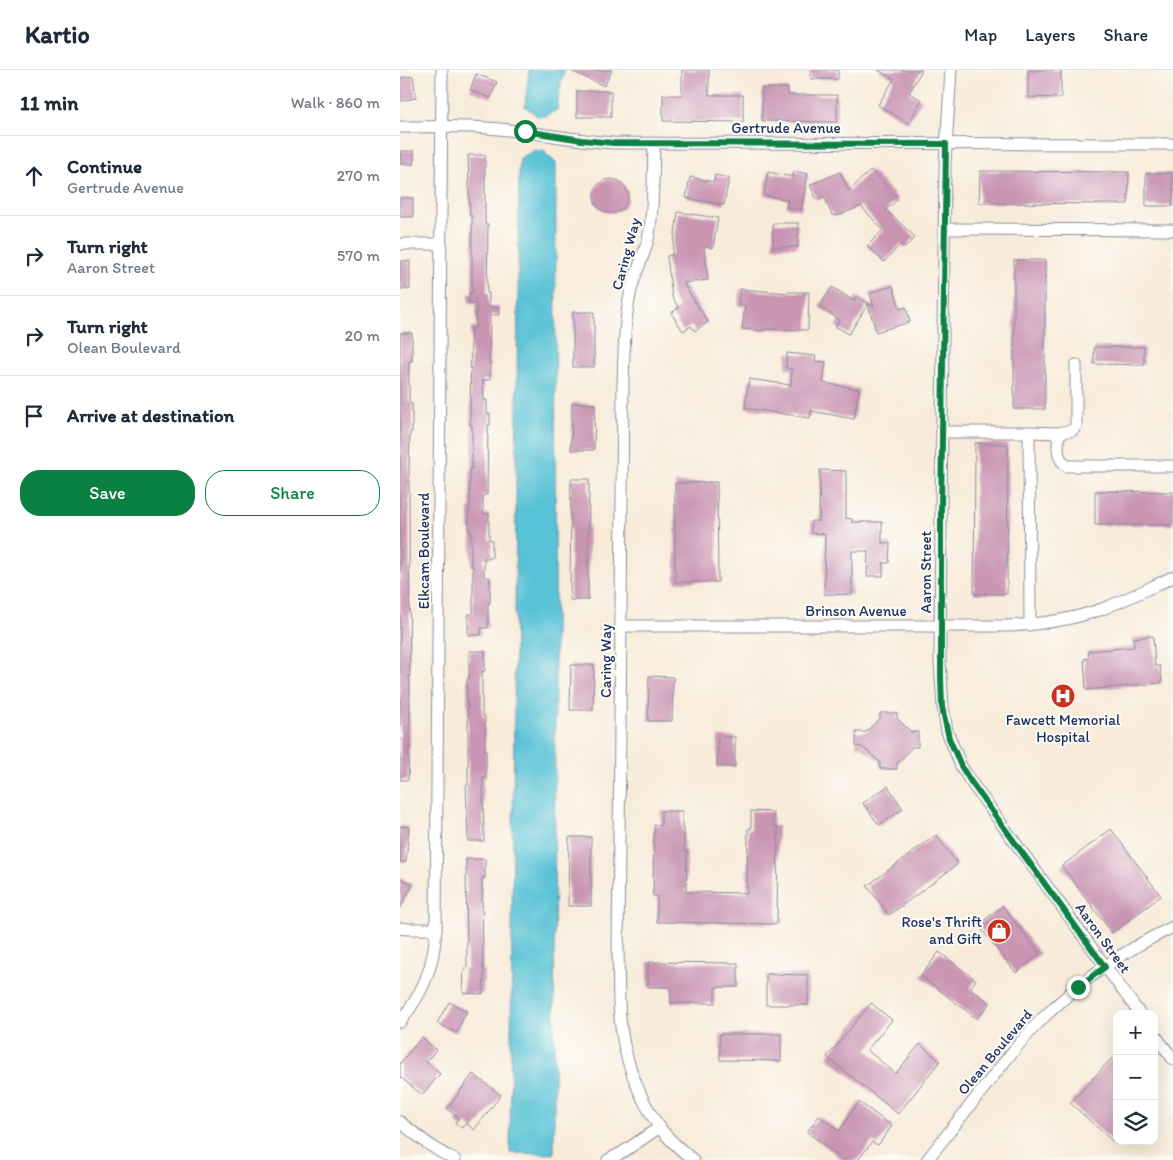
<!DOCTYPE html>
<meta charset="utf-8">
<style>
:root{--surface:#fff;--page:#f6f6f7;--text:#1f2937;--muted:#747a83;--line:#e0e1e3;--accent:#0b8043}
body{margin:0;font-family:Itim,sans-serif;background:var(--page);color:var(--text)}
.controls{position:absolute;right:15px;bottom:15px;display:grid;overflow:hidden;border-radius:10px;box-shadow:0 5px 20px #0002}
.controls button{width:45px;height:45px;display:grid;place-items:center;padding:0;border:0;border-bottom:1px solid var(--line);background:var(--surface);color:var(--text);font:25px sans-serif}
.stop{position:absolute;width:15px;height:15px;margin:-11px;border:4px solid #0b8043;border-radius:50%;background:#fff}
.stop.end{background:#0b8043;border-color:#fff;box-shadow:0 1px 5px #0008}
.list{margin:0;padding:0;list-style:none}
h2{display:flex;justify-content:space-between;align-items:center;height:65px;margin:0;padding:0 20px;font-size:21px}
h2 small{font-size:16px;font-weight:400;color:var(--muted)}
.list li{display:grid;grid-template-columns:32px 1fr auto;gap:15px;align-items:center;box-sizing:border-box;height:80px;padding:0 20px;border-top:1px solid var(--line)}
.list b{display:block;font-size:19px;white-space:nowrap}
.list p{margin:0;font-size:16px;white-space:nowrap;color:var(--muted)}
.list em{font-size:16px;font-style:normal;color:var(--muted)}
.actions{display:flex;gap:10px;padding:15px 20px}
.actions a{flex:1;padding:11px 0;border:1px solid var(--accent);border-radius:20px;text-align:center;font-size:18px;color:var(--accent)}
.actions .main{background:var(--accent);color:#fff}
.icon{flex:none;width:28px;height:28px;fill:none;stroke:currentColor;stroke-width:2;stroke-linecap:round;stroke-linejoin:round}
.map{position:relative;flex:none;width:773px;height:1090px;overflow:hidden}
header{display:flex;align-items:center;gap:30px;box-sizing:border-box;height:70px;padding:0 25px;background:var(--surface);border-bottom:1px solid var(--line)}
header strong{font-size:24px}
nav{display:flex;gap:28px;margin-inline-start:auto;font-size:18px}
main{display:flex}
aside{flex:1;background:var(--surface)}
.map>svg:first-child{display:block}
.water{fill:#59c2d6;stroke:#3a789a}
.pier{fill:#f8ebd9}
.building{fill:#c995b3}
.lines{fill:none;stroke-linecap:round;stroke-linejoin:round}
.minor-casing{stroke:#8a8d9c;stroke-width:13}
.minor{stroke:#fff;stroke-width:11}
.route{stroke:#0b8043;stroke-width:6}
.labels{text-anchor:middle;stroke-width:4;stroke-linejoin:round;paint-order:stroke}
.street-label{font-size:15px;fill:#1b2f5e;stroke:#fdfcf7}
.poi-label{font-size:15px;fill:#1b2f5e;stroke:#fdfcf7}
</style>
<header>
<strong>Kartio</strong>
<nav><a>Map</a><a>Layers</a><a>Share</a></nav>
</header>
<main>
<aside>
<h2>11 min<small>Walk · 860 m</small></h2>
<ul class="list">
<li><svg class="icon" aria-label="ahead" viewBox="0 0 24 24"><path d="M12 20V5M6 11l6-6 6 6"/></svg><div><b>Continue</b><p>Gertrude Avenue</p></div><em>270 m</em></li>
<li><svg class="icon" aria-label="right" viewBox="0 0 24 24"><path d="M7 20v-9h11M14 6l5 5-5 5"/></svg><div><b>Turn right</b><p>Aaron Street</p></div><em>570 m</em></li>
<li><svg class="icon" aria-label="right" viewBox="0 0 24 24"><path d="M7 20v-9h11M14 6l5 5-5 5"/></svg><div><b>Turn right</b><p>Olean Boulevard</p></div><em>20 m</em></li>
<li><svg class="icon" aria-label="arrive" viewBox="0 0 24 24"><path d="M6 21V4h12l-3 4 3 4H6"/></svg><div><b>Arrive at destination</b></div></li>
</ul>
<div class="actions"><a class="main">Save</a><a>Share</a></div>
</aside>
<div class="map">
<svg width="773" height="1090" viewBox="0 0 773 1090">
<rect width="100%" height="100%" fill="#fdfcf7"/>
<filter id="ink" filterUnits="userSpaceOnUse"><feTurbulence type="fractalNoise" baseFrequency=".02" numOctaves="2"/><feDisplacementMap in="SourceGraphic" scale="10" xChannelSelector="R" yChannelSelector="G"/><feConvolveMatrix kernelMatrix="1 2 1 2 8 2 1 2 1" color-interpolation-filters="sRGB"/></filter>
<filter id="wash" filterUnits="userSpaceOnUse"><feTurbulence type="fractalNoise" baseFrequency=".0096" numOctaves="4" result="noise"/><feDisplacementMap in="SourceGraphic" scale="20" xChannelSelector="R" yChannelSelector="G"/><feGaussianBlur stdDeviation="1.12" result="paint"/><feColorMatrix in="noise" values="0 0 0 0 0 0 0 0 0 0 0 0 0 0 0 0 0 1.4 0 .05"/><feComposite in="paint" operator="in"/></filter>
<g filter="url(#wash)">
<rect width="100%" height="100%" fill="#f8ebd9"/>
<polygon class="water" points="129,0 165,0 161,12 157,40 146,45 145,83 156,93 154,1084 110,1083 119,100 120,88 134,81 136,45 125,36"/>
<polygon class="pier" points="133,46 148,47 147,81 131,79"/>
<g id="blocks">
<g class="building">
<polygon points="169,0 212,0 204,16"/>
<polygon points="282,0 309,0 309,25 343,25 343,52 263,51 263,25 282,25"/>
<rect x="411" y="0" width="27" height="9"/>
<polygon points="478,0 522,0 509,23 522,30 508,53 478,35 494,9"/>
<polygon points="628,0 661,0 661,28 628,27"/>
<polygon points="76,4 97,12 91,28 70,20"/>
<polygon points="13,6 16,28 0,31 0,8"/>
<polygon points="362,18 388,18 388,25 437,25 437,52 362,51"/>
<rect x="177" y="21" width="34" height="26"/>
<rect x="0" y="81" width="14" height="13"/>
<polygon points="68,85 85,85 85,154 88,154 87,223 89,223 89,237 99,237 99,245 90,245 89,293 90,293 90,310 83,310 84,330 87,330 87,344 90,344 90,355 88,355 87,425 83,425 83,444 89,444 89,470 92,470 92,488 84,488 84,507 90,507 90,533 88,533 88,558 81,558 81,565 68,565 68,544 73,544 73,496 71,496 71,460 69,460 69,438 70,438 70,399 72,399 72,355 70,355 71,258 76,258 76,233 69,233 69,223 72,223 72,146 70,146"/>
<polygon points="471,100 498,129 486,140 515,167 505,178 501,174 484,192 467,176 483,160 461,136 437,146 432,145 424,127 417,130 410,115 440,102 449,121"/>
<polygon points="394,101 408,104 401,140 386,137 388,130 364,125 368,102 393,107"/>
<polygon points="580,101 729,102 728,134 579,133"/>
<rect x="746" y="103" width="27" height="33"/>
<polygon points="315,105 329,108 324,135 286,128 290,107 314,112"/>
<circle cx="211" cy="126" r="17"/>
<rect x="0" y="128" width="13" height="19"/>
<polygon points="278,142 318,148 313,178 304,176 308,210 283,213 308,252 295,261 291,256 283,261 271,243 279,238 272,227 267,186 272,185"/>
<rect x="373" y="153" width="25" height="24"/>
<rect x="614" y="190" width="31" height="149"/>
<rect x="0" y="191" width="10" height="28"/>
<polygon points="493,216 500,239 506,237 510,252 476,262 468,234 449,264 435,256 440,250 419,237 432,217 454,231 456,226 474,237 470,223"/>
<polygon points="340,219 387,223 387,222 409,222 408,260 365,259 365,261 342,259 345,236 338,236"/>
<rect x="173" y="242" width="21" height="55"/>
<polygon points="0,263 12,263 12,291 9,291 9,333 12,333 12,362 10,362 9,397 10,678 9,678 8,710 0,710"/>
<polygon points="694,277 744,277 744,295 694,294"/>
<polygon points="387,283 416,286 415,291 426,292 423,313 459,319 454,349 411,341 410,348 345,338 349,309 391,315 392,299 386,298"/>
<polygon points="172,333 195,334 194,380 171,380"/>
<polygon points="575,373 608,374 607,524 574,524"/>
<polygon points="420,400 446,401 446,448 452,449 452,452 482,452 482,473 490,473 489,493 483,493 483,506 467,506 468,481 452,481 452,525 424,524 425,464 411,463 411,451 419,451"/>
<polygon points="171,409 189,409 188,530 170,530"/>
<polygon points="317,412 318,512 275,512 275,413"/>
<polygon points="695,421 773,422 773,455 695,455"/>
<polygon points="753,566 755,596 760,596 762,613 686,620 684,589 689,588 688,581 734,577 733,568"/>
<polygon points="69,581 85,581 85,601 82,601 82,646 85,646 85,680 86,680 86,708 83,708 84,771 68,771 66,715 68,715 68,634 67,634 67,609 69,609"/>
<polygon points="171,595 194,595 193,640 170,640"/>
<polygon points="249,606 273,607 272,651 248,651"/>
<polygon points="480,643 497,643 497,648 511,662 518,662 518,677 512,677 497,694 497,699 480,699 480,692 462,677 456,676 456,662 466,662 480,648"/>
<polygon points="318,667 335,667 335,697 317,697"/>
<polygon points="488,716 503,739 479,755 463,733"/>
<polygon points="261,741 282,741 282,759 284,759 284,781 287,781 286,822 347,823 348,759 351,759 351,741 373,742 373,756 378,756 377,854 257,852 257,826 253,826 254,755 261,755"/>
<polygon points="0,756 9,757 6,792 0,792"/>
<polygon points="711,759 761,826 712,863 662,796"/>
<polygon points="536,765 558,794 489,845 467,816"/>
<polygon points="169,767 191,767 191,836 168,836"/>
<polygon points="66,789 85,789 85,808 82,808 83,899 84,899 83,924 63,923 64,898 67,898"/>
<polygon points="0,808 13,815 0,838"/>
<polygon points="603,836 640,884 616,903 578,855"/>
<polygon points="539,882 576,910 570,918 590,933 577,949 521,906"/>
<polygon points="248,892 338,893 338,917 315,917 315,933 271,933 271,917 248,917"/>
<polygon points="366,904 408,905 408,935 366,935"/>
<polygon points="49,932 67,941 56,963 37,953"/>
<polygon points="471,933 492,950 467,980 495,1003 495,1002 496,1003 520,974 540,991 498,1044 427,987"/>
<polygon points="320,964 381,964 381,991 320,990"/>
<polygon points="22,967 36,980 26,992 40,1004 22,1025 0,1007 0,993"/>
<polygon points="712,988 717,993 717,1075 670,1033"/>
<polygon points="73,1004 101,1025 74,1060 66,1053 62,1058 55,1053 59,1048 47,1039"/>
<polygon points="459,1032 492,1056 478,1075 472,1072 458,1090 443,1090 407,1062 419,1046 439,1061"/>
</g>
</g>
</g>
<g filter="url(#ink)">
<use href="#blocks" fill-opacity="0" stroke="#8a8d9c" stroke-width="1"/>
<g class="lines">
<defs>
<g id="minor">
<polyline points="551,0 545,93 541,441 540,591 543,637 547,661 561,696 571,712 740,944"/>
<path d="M0,57C29,57 59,55 88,58C130,61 171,70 213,73L773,74"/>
<path d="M254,73C253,104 254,135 249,165C245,184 236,201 231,220C224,251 224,283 223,315L218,883C219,904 218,926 220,948C223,986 238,1027 260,1058C269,1070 281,1080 293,1090"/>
<polyline points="545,159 773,160"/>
<polyline points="0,174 41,174"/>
<polyline points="542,362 629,362 630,555"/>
<path d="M629,362L659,363C658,376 655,387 667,396H773"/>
<polyline points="659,363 673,360 676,356 676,295"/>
<path d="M221,556H604C637,555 671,550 702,539C726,530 749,518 773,507"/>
<polyline points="0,858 8,859 36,859"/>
<path d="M0,952C23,923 34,897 36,859L42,0"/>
<polyline points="754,964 773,989"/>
<path d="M0,1052C18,1066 34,1080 55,1090"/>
<polyline points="208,1090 223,1082 260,1057"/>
<path d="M527,1090C546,1066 565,1042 584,1018C602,995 619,972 640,951C678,913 724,880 773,857"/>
</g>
</defs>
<use href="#minor" class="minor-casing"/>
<use href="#minor" class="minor"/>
</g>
</g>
<g class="lines" filter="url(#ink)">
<polyline class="route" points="125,61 182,70 213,73 546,74 541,441 541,606 542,637 549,668 561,696 571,712 705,897 678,917"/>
</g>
<defs>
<symbol id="hospital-disc" viewBox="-11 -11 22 22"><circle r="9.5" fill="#c8321e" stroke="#fdfcf7"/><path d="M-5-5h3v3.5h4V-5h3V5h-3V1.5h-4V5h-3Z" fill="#fff"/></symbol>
<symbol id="shop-disc" viewBox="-11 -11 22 22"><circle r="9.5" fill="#c8321e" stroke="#fdfcf7"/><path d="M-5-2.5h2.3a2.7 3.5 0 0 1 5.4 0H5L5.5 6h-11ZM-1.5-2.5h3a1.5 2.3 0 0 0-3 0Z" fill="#fff"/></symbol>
</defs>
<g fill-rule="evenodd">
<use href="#hospital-disc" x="649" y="612" width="28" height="28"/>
<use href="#shop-disc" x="585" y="847" width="28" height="28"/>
</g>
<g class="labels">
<g class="street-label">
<text x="386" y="63">Gertrude Avenue</text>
<text transform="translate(226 184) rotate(-75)" y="5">Caring Way</text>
<text transform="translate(24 481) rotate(-90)" y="5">Elkcam Boulevard</text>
<text transform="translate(526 502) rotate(-90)" y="5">Aaron Street</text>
<text x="456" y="546">Brinson Avenue</text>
<text transform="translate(206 591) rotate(-90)" y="5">Caring Way</text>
<text transform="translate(703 868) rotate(54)" y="5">Aaron Street</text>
<text transform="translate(595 982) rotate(-50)" y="5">Olean Boulevard</text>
</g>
<g class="poi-label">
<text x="663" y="655">Fawcett Memorial<tspan x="663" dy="17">Hospital</tspan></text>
<text x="582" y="857" text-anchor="end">Rose's Thrift<tspan x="582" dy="17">and Gift</tspan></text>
</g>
</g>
</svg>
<div class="controls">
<button>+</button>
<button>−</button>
<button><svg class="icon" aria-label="layers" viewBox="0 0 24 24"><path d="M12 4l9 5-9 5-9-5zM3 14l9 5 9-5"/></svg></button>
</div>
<div class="stop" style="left:125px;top:61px"></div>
<div class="stop end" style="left:678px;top:917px"></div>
</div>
</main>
